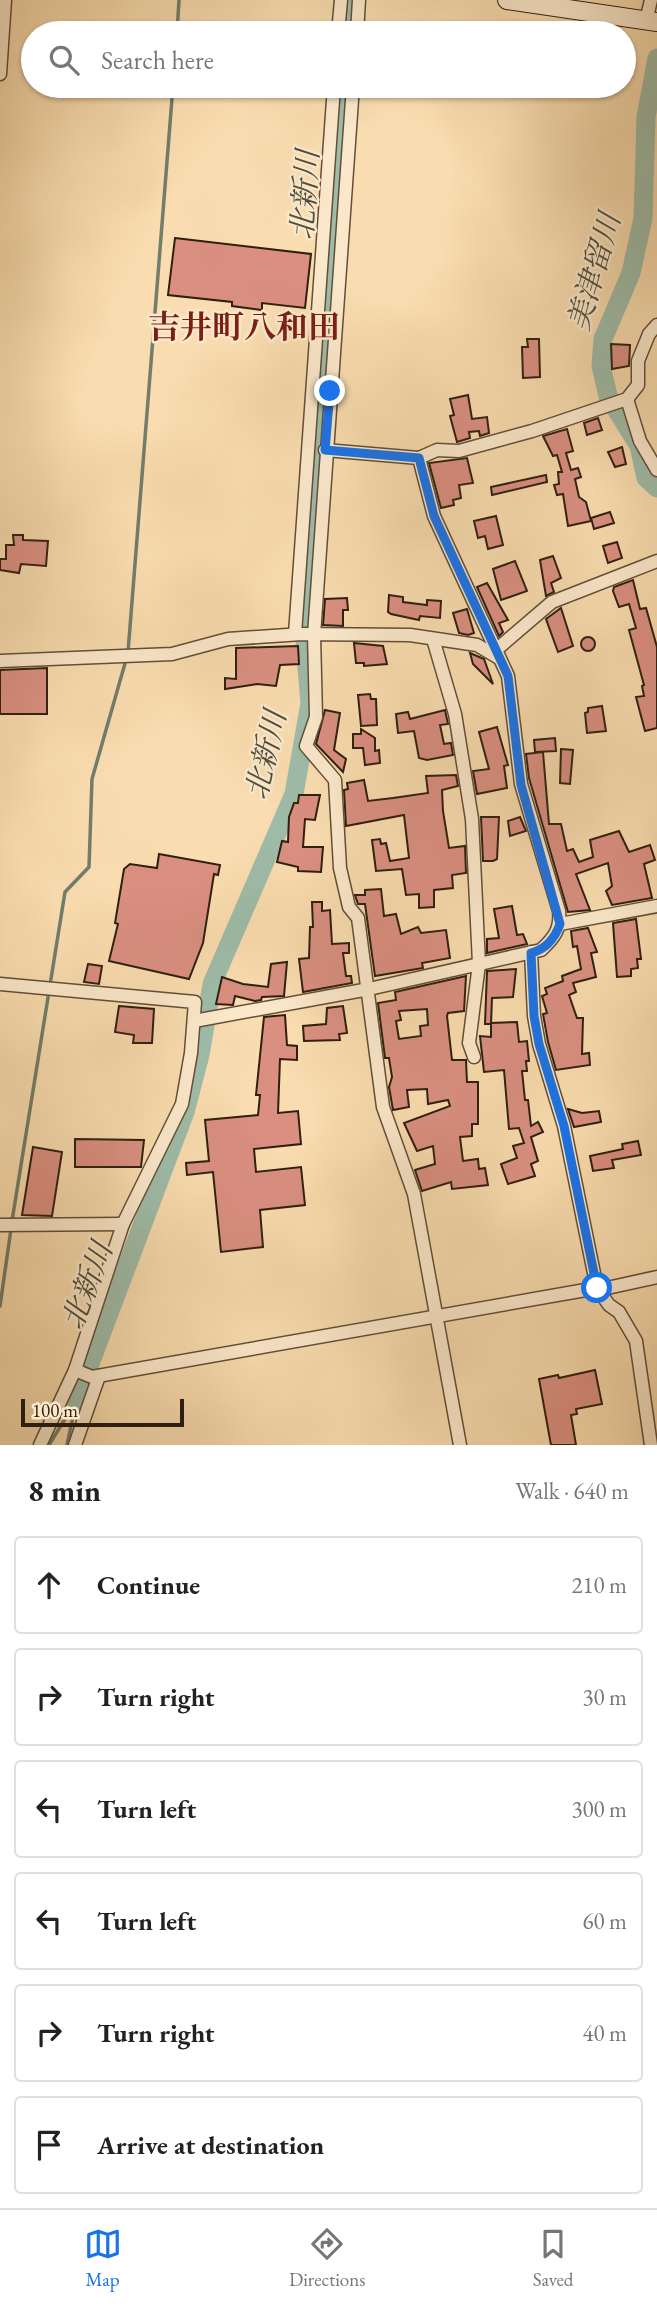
<!DOCTYPE html>
<meta charset="utf-8">
<style>
:root{--surface:#fff;--page:#f2f2f2;--text:#222;--muted:#767676;--line:#e0e0e0;--accent:#1a73e8}
body{margin:0;font-family:"EB Garamond","Noto Serif JP",serif;background:var(--page);color:var(--text)}
.scale{position:absolute;left:21px;bottom:18px;width:163px;box-sizing:border-box;padding-left:7px;border:4px solid #2f1f10;border-top:0;font-size:19px;line-height:24px;white-space:nowrap;color:#2f1f10;-webkit-text-stroke:5px #fbe8cb;paint-order:stroke}
.stop{position:absolute;width:21px;height:21px;margin:-16px;border:5px solid #1a73e8;border-radius:50%;background:#fff}
.stop.end{background:#1a73e8;border-color:#fff;box-shadow:0 2px 7px #0008}
.list{margin:0;padding:0;list-style:none}
h2{display:flex;justify-content:space-between;align-items:center;height:91px;margin:0;padding:0 28px;font-size:30px}
h2 small{font-size:23px;font-weight:400;color:var(--muted)}
.list li{display:grid;grid-template-columns:46px 1fr auto;gap:21px;align-items:center;box-sizing:border-box;height:98px;margin:0 14px 14px;padding:0 14px;border:2px solid var(--line);border-radius:7px}
.list b{display:block;font-size:26px;white-space:nowrap}
.list em{font-size:23px;font-style:normal;color:var(--muted)}
.icon{flex:none;width:38px;height:38px;fill:none;stroke:currentColor;stroke-width:2;stroke-linecap:round;stroke-linejoin:round}
.map{position:relative;flex:none;width:657px;height:1445px;overflow:hidden}
.search{position:absolute;background:var(--surface);box-shadow:0 2px 5px #0004;left:21px;right:21px;top:21px;height:77px;display:flex;align-items:center;gap:18px;box-sizing:border-box;padding:0 24px;border-radius:38px;color:var(--muted);font-size:26px}
.sheet{height:763px;background:var(--surface)}
nav{display:flex;justify-content:space-around;align-items:center;box-sizing:border-box;height:98px;border-top:2px solid var(--line);background:var(--surface);font-size:19px;color:var(--muted)}
nav a{display:grid;justify-items:center;gap:4px}
nav .on{color:var(--accent)}
.map>svg:first-child{display:block}
.lines{fill:none;stroke-linecap:round;stroke-linejoin:round}
.stream{stroke:#727d6c;stroke-width:3.5}
.river{stroke:#9ebca9;stroke-width:19}
.building{fill:#da8f81;stroke:#2f1f10;stroke-width:2;fill-rule:evenodd}
.minor-casing{stroke:#624e38;stroke-width:15}
.secondary-casing{stroke:#2f1f10;stroke-width:20}
.minor{stroke:#fbe8cb;stroke-width:12}
.secondary{stroke:#fbe8cb;stroke-width:18}
.route{stroke:#1a73e8;stroke-width:9}
.labels{text-anchor:middle;stroke-width:5;stroke-linejoin:round;paint-order:stroke}
.water-label{font-size:30px;font-style:italic;fill:#504e3e;stroke:#fbe8cb}
.quarter-label{font-size:32px;font-weight:bold;fill:#7a1f14;stroke:#fbe8cb}
</style>
<div class="map">
<svg width="657" height="1445" viewBox="0 0 657 1445">
<rect width="100%" height="100%" fill="#f9dcaf"/>
<filter id="stains"><feTurbulence type="fractalNoise" baseFrequency=".00286" numOctaves="4"/><feColorMatrix values="0 0 0 0 .2 0 0 0 0 .09 0 0 0 0 .02 0 0 0 .5 -.17"/></filter>
<radialGradient id="worn" r=".72"><stop offset=".6" stop-color="#630" stop-opacity="0"/><stop offset="1" stop-color="#630" stop-opacity=".3"/></radialGradient>
<g class="lines">
<g class="stream">
<polyline points="177,33 179,0"/>
<polyline points="128,652 173,86"/>
<polyline points="12,1221 65,892 89,867 92,779 126,660"/>
<polyline points="0,1306 11,1229"/>
<polyline points="49,1445 76,1401"/>
<polyline points="67,1445 75,1407"/>
</g>
<g class="river">
<polyline points="346,33 348,0"/>
<polyline points="657,58 646,117 643,218 631,273 603,339 601,366 608,396 639,446 646,478 657,488"/>
<polyline points="76,1401 185,1112 200,1055 212,984 294,794 310,703 305,646 309,579 343,86"/>
</g>
</g>
<g class="building">
<polygon points="175,238 311,254 305,308 262,303 262,310 232,306 232,302 168,295"/>
<polygon points="527,339 539,339 540,377 523,378 522,347 528,347"/>
<polygon points="611,344 630,345 629,366 612,369"/>
<polygon points="468,395 472,419 487,417 489,433 480,436 479,431 469,432 470,438 457,442 450,416 454,415 450,399"/>
<polygon points="598,418 602,430 587,435 584,423"/>
<polygon points="567,429 573,451 566,453 571,470 578,468 581,477 575,479 579,497 586,502 591,521 568,526 563,494 557,495 554,485 559,484 558,472 562,472 557,455 553,456 543,436"/>
<polygon points="622,447 626,464 615,467 608,452"/>
<polygon points="467,458 473,483 459,485 461,498 453,500 454,505 441,508 429,463"/>
<polygon points="546,475 547,482 492,495 491,487"/>
<polygon points="610,512 614,523 594,529 591,518"/>
<polygon points="496,516 503,545 488,549 485,536 478,538 474,521"/>
<polygon points="13,535 23,535 23,540 48,541 46,566 21,564 19,573 0,570 0,559 6,559 6,545 14,545"/>
<polygon points="617,542 622,558 608,563 603,546"/>
<polygon points="553,556 561,578 551,583 554,592 546,596 540,560"/>
<polygon points="515,561 527,591 501,600 493,569"/>
<polygon points="633,580 640,609 646,608 657,647 657,728 645,731 636,697 644,696 642,686 644,685 629,630 636,628 629,604 619,607 613,591 614,587"/>
<polygon points="487,583 508,620 499,623 503,632 499,636 477,587"/>
<polygon points="389,595 403,597 403,602 427,605 427,600 441,601 440,618 420,616 419,620 391,614 388,612"/>
<polygon points="347,598 348,610 343,610 343,626 323,625 325,599"/>
<polygon points="561,608 573,646 558,652 546,619"/>
<polygon points="467,609 474,633 468,635 459,633 453,613"/>
<circle cx="588" cy="644" r="7"/>
<polygon points="354,643 383,646 387,664 364,666 364,663 356,663"/>
<polygon points="298,646 299,664 280,665 276,686 257,684 225,689 225,678 236,679 236,648"/>
<polygon points="470,653 484,659 493,684 473,664"/>
<polygon points="47,668 47,714 0,714 0,670"/>
<polygon points="358,695 370,694 371,699 376,699 377,725 361,726"/>
<polygon points="602,706 606,731 587,733 585,713 588,712 588,708"/>
<polygon points="325,710 340,713 334,750 346,759 343,772 316,744"/>
<polygon points="445,710 448,724 440,725 444,744 451,743 453,755 427,760 419,758 414,731 398,733 396,714 408,712 410,719"/>
<polygon points="497,727 508,765 504,766 507,788 477,794 473,771 489,769 479,732"/>
<polygon points="361,729 375,738 375,751 379,750 380,763 365,765 363,748 353,748 353,734 361,734"/>
<polygon points="555,738 556,751 535,752 534,740"/>
<polygon points="561,749 573,750 570,784 560,783"/>
<polygon points="543,752 549,824 561,824 567,851 573,849 579,862 593,857 590,840 619,831 629,852 650,845 655,860 644,864 652,898 612,905 606,891 612,886 608,863 576,874 590,910 568,912 529,778 526,754"/>
<polygon points="456,775 458,786 442,790 443,811 449,848 465,846 466,873 452,875 453,888 434,890 434,907 419,908 419,894 406,895 402,869 376,871 372,840 380,839 381,844 386,843 390,861 409,858 404,815 346,826 344,790 348,789 347,783 364,780 368,801 393,798 428,793 426,776"/>
<polygon points="299,795 320,795 315,820 305,819 303,847 323,847 321,872 298,871 298,867 277,862 282,841 288,842 289,817 294,803 298,803"/>
<polygon points="481,817 499,817 497,859 493,861 483,861"/>
<polygon points="520,817 526,831 510,836 508,821"/>
<polygon points="159,854 220,865 218,875 214,874 203,943 189,979 109,961 118,924 115,923 124,869 130,864 157,868"/>
<polygon points="381,889 384,916 396,914 401,934 418,927 421,933 446,930 450,958 422,963 423,968 375,976 365,904 358,904 355,895 365,895 365,890"/>
<polygon points="312,902 322,902 322,911 330,910 332,944 349,943 349,953 343,953 346,976 351,976 352,983 303,992 299,959 309,958 310,927 313,927"/>
<polygon points="512,906 517,935 523,934 527,944 487,953 487,939 499,938 494,909"/>
<polygon points="636,919 641,959 637,959 638,968 631,969 631,976 617,977 613,923"/>
<polygon points="588,928 597,952 591,953 596,977 573,983 576,992 569,995 577,1018 583,1018 582,1054 589,1053 590,1065 556,1070 548,1042 543,1014 547,1013 542,996 547,994 545,988 563,981 562,976 581,969 577,946 573,947 571,931"/>
<polygon points="287,962 284,996 262,997 261,1000 255,1001 235,996 233,1005 216,1004 222,977 243,984 268,987 271,964"/>
<polygon points="88,964 102,966 99,984 84,982"/>
<polygon points="516,969 513,997 492,998 491,1024 485,1024 487,971"/>
<path d="M466,976L464,1011L448,1013L447,1016L452,1060H466L467,1082H478V1124H472V1136L460,1137L463,1161L478,1159L479,1169L485,1168L488,1185L452,1189L451,1182L422,1191L415,1170L435,1164L433,1146L417,1151L404,1123L450,1106L448,1100L428,1104L427,1089L407,1090L409,1107L393,1110L389,1087L392,1077L389,1058H385L378,1003L396,1000L395,992ZM427,1009L428,1025L420,1026L421,1036L399,1039L396,1021L401,1020L399,1011Z"/>
<polygon points="119,1006 154,1009 152,1043 133,1043 134,1035 115,1032"/>
<polygon points="343,1006 347,1033 339,1034 340,1040 304,1041 303,1026 326,1024 327,1008"/>
<polygon points="285,1015 287,1045 297,1046 297,1060 280,1059 278,1113 298,1111 301,1144 254,1149 256,1172 301,1167 305,1205 260,1210 263,1247 221,1252 213,1172 187,1175 186,1163 209,1161 205,1120 258,1115 260,1095 256,1095 264,1017"/>
<polygon points="517,1022 519,1042 527,1041 529,1061 526,1061 527,1071 522,1071 525,1100 528,1100 531,1126 538,1122 543,1132 531,1137 538,1161 531,1164 535,1176 508,1184 501,1164 517,1158 513,1146 524,1143 519,1128 509,1129 504,1070 484,1072 480,1036 491,1037 491,1023"/>
<polygon points="568,1109 582,1113 599,1111 601,1122 574,1127"/>
<polygon points="75,1139 144,1140 141,1167 75,1167"/>
<polygon points="638,1141 641,1155 612,1160 614,1168 593,1171 590,1156 623,1149 622,1144"/>
<polygon points="33,1147 62,1152 52,1216 22,1215"/>
<polygon points="595,1370 602,1404 576,1409 577,1414 571,1415 576,1445 551,1445 539,1379 558,1375 559,1378"/>
</g>
<g class="lines">
<defs>
<g id="minor">
<polyline points="646,21 651,0"/>
<polyline points="338,33 341,0"/>
<polyline points="357,33 359,0"/>
<polyline points="0,74 5,0"/>
<polyline points="353,86 314,635 316,717 306,746 335,780 340,868 349,907 358,918 383,1107 414,1194 460,1445"/>
<polyline points="627,399 640,441 657,470"/>
<polyline points="325,450 419,458 437,450 459,451 532,431 627,399 638,385 638,361 649,334 657,325"/>
<polyline points="295,634 334,86"/>
<polyline points="433,639 455,714 472,819 479,964 469,1043 474,1057"/>
<polyline points="496,650 552,602 657,561"/>
<polyline points="0,661 172,654 228,639 302,634 410,635 477,645 499,658"/>
<polyline points="560,924 657,906"/>
<polyline points="531,952 534,1016 539,1044 564,1126 597,1288 609,1305 619,1312 636,1341 651,1445"/>
<polyline points="0,984 195,1002 191,1053 182,1104 123,1224 75,1370 40,1445"/>
<path d="M194,1021L369,989L541,950C554,938 561,929 559,911L521,784L508,676L434,516L419,458"/>
<polyline points="0,1225 123,1224"/>
<polyline points="598,1290 657,1277"/>
<polyline points="75,1370 92,1377 597,1288"/>
<polyline points="75,1445 99,1376"/>
</g>
<polyline id="secondary" points="507,0 657,22"/>
</defs>
<use href="#minor" class="minor-casing"/>
<use href="#secondary" class="secondary-casing"/>
<use href="#minor" class="minor"/>
<use href="#secondary" class="secondary"/>
</g>
<g class="lines">
<path class="route" d="M330,391L325,450L419,458L434,516L508,676L521,785L560,924C555,938 547,949 531,953L534,1016L539,1044L564,1126L597,1288"/>
</g>
<g class="labels">
<g class="water-label">
<text transform="translate(305 195) rotate(-86)" y="10">北新川</text>
<text transform="translate(594 272) rotate(-74)" y="10">美津留川</text>
<text transform="translate(266 755) rotate(-77)" y="10">北新川</text>
<text transform="translate(87 1286) rotate(-69)" y="10">北新川</text>
</g>
<g class="quarter-label">
<text x="244" y="338">吉井町八和田</text>
</g>
</g>
<rect width="100%" height="100%" filter="url(#stains)"/>
<rect width="100%" height="100%" fill="url(#worn)"/>
</svg>
<div class="scale">100 m</div>
<div class="stop" style="left:597px;top:1288px"></div>
<div class="stop end" style="left:330px;top:391px"></div>
<div class="search"><svg class="icon" aria-label="search" viewBox="0 0 24 24"><circle cx="10" cy="10" r="6"/><path d="M15 15l6 6"/></svg>Search here</div>
</div>
<section class="sheet">
<h2>8 min<small>Walk · 640 m</small></h2>
<ul class="list">
<li><svg class="icon" aria-label="ahead" viewBox="0 0 24 24"><path d="M12 20V5M6 11l6-6 6 6"/></svg><div><b>Continue</b></div><em>210 m</em></li>
<li><svg class="icon" aria-label="right" viewBox="0 0 24 24"><path d="M7 20v-9h11M14 6l5 5-5 5"/></svg><div><b>Turn right</b></div><em>30 m</em></li>
<li><svg class="icon" aria-label="left" viewBox="0 0 24 24"><path d="M17 20v-9H6M10 6l-5 5 5 5"/></svg><div><b>Turn left</b></div><em>300 m</em></li>
<li><svg class="icon" aria-label="left" viewBox="0 0 24 24"><path d="M17 20v-9H6M10 6l-5 5 5 5"/></svg><div><b>Turn left</b></div><em>60 m</em></li>
<li><svg class="icon" aria-label="right" viewBox="0 0 24 24"><path d="M7 20v-9h11M14 6l5 5-5 5"/></svg><div><b>Turn right</b></div><em>40 m</em></li>
<li><svg class="icon" aria-label="arrive" viewBox="0 0 24 24"><path d="M6 21V4h12l-3 4 3 4H6"/></svg><div><b>Arrive at destination</b></div></li>
</ul>
</section>
<nav>
<a class="on"><svg class="icon" aria-label="map" viewBox="0 0 24 24"><path d="M3 6l6-2 6 2 6-2v14l-6 2-6-2-6 2zM9 4v14M15 6v14"/></svg>Map</a>
<a><svg class="icon" aria-label="directions" viewBox="0 0 24 24"><path d="M12 3l9 9-9 9-9-9zM9 14v-3h6M13 9l2 2-2 2"/></svg>Directions</a>
<a><svg class="icon" aria-label="saved" viewBox="0 0 24 24"><path d="M7 4h10v16l-5-4-5 4z"/></svg>Saved</a>
</nav>
